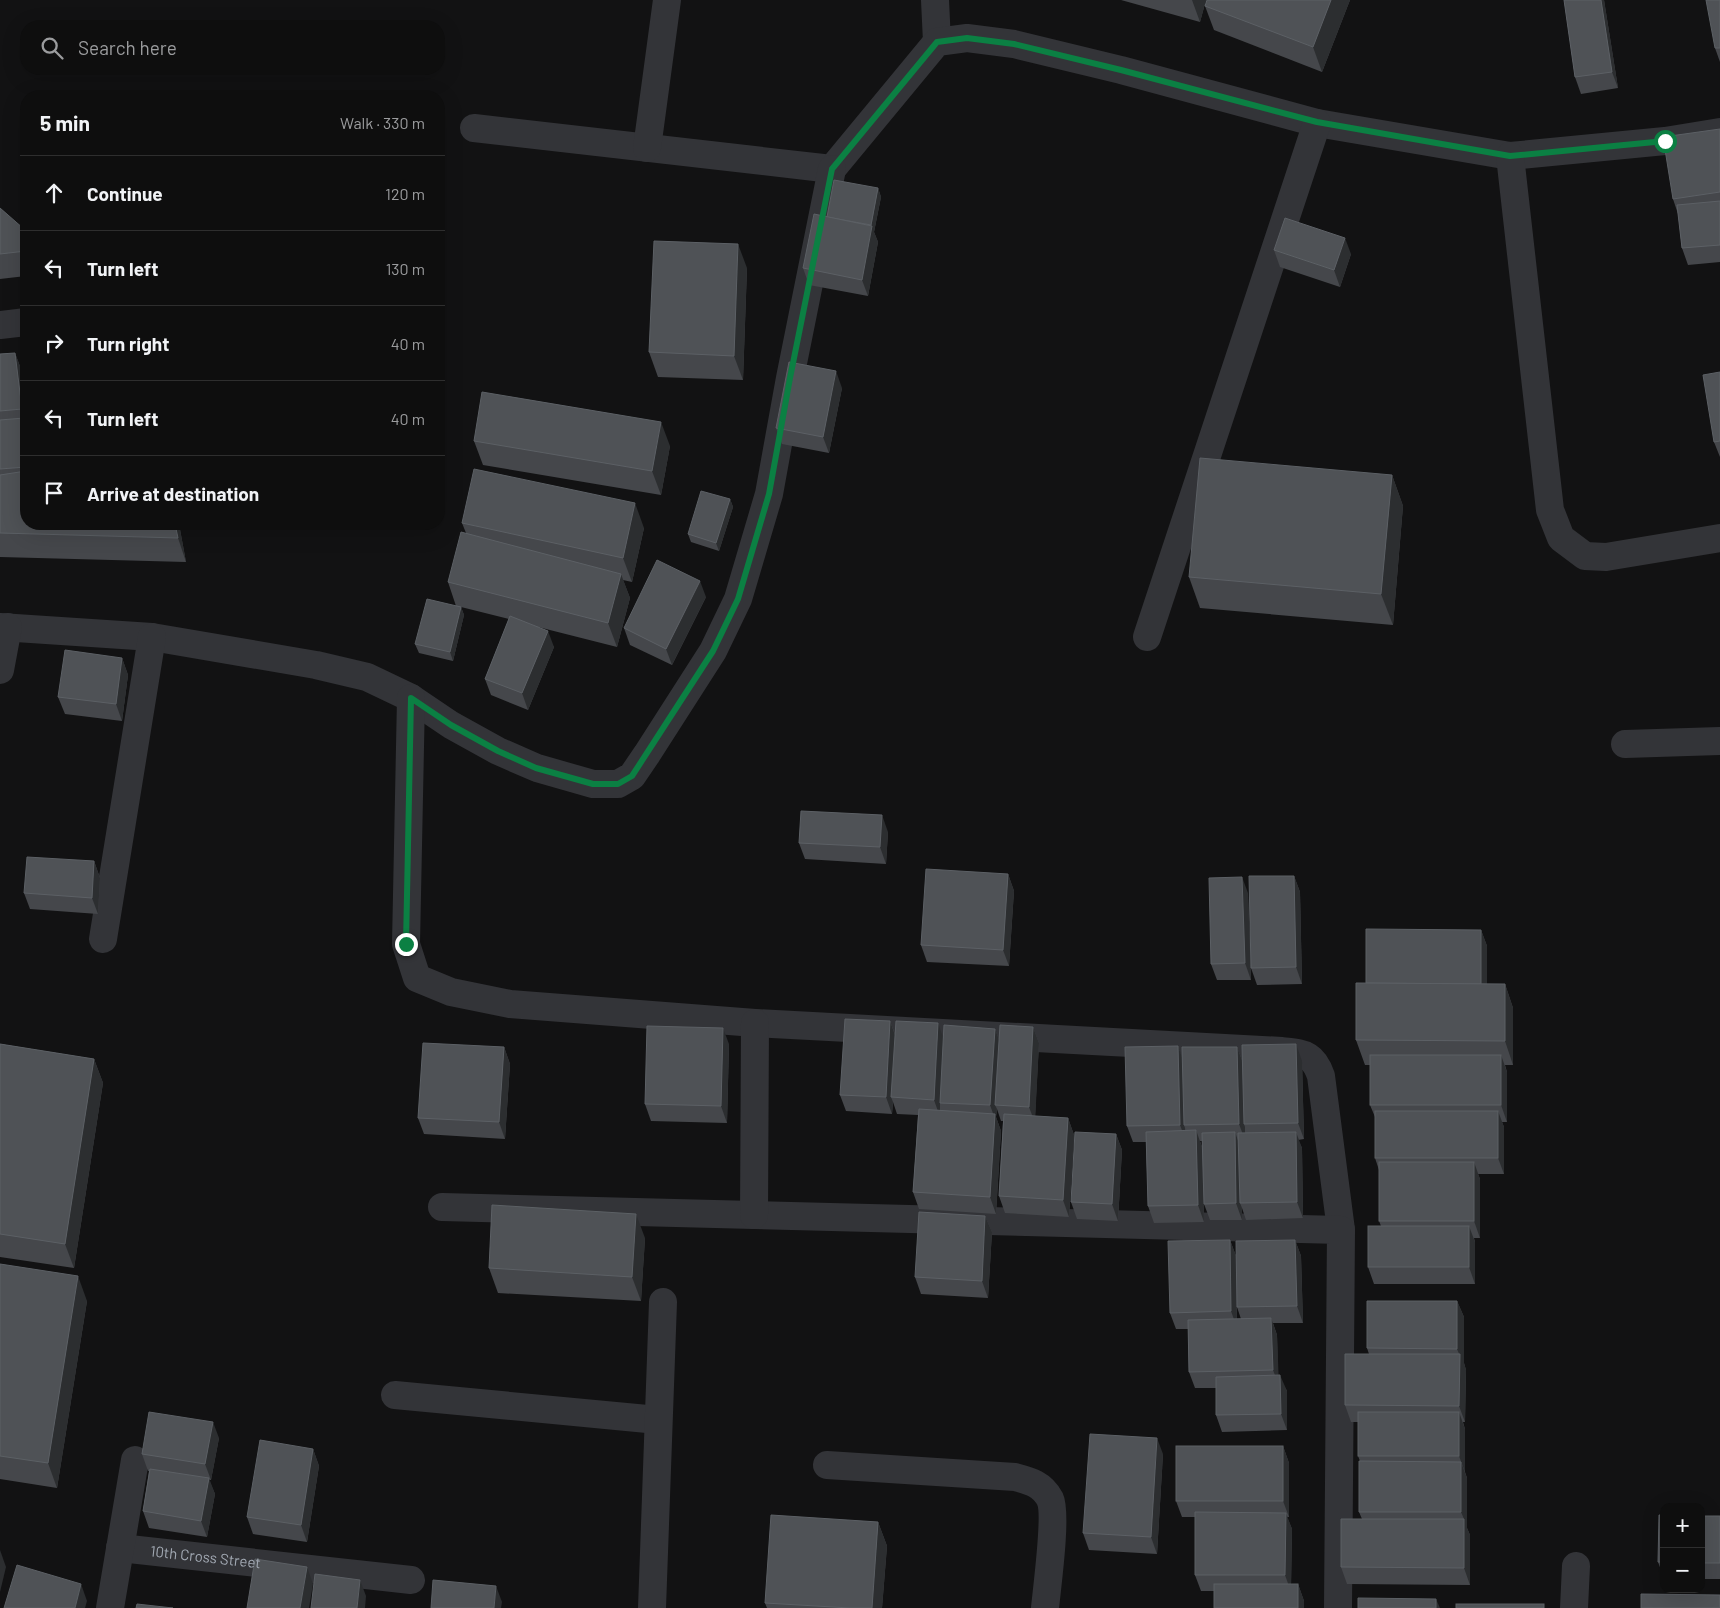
<!DOCTYPE html>
<meta charset="utf-8">
<style>
:root{--surface:#0e0e0e;--page:#171717;--text:#f1f3f6;--muted:#9b9c9e;--line:#2e2e2e}
body{margin:0;font-family:Barlow,sans-serif;background:var(--page);color:var(--text)}
.controls{position:absolute;right:15px;bottom:15px;display:grid;overflow:hidden;border-radius:10px;box-shadow:0 5px 20px #0002}
.controls button{width:45px;height:45px;display:grid;place-items:center;padding:0;border:0;border-bottom:1px solid var(--line);background:var(--surface);color:var(--text);font:25px sans-serif}
.stop{position:absolute;width:15px;height:15px;margin:-11px;border:4px solid #0b8043;border-radius:50%;background:#fff}
.stop.end{background:#0b8043;border-color:#fff;box-shadow:0 1px 5px #0008}
.list{margin:0;padding:0;list-style:none}
h2{display:flex;justify-content:space-between;align-items:center;height:65px;margin:0;padding:0 20px;font-size:21px}
h2 small{font-size:16px;font-weight:400;color:var(--muted)}
.list li{display:grid;grid-template-columns:32px 1fr auto;gap:15px;align-items:center;box-sizing:border-box;height:75px;padding:0 20px;border-top:1px solid var(--line)}
.list b{display:block;font-size:19px;white-space:nowrap}
.list em{font-size:16px;font-style:normal;color:var(--muted)}
.icon{flex:none;width:28px;height:28px;fill:none;stroke:currentColor;stroke-width:2;stroke-linecap:round;stroke-linejoin:round}
.map{position:relative;flex:none;width:1720px;height:1608px;overflow:hidden}
.search{position:absolute;background:var(--surface);box-shadow:0 5px 20px #0002;left:20px;top:20px;width:425px;height:55px;display:flex;align-items:center;gap:12px;box-sizing:border-box;padding:0 18px;border-radius:20px;color:var(--muted);font-size:19px}
.panel{position:absolute;background:var(--surface);box-shadow:0 5px 20px #0002;left:20px;top:90px;width:425px;height:440px;border-radius:20px}
.map>svg:first-child{display:block}
.lines{fill:none;stroke-linecap:round;stroke-linejoin:round}
.minor{stroke:#333438;stroke-width:28}
.wall{fill:#45474b}
.shaded-wall{fill:#2c2e30}
.building{fill:#4f5256;stroke:#5c6065}
.route{stroke:#0b8043;stroke-width:6}
.labels{text-anchor:middle;stroke-width:5;stroke-linejoin:round;paint-order:stroke}
.street-label{font-size:15px;fill:#a3aab4;stroke:#0d0d0e}
</style>
<div class="map">
<svg width="1720" height="1608" viewBox="0 0 1720 1608">
<rect width="100%" height="100%" fill="#121213"/>
<g class="lines">
<g class="minor">
<polyline points="935,0 937,42"/>
<polyline points="474,128 832,169 937,42 967,38 1014,44 1121,70 1317,123 1510,156 1665,141 1720,132"/>
<polyline points="647,148 667,0"/>
<polyline points="1510,156 1550,510 1561,538 1585,556 1606,557 1720,538"/>
<polyline points="0,325 26,322"/>
<polyline points="0,627 152,637 316,665 367,677 411,698 451,725 498,751 537,768 593,784 618,784 632,776 647,754 713,651 738,599 769,494 790,378 832,169"/>
<polyline points="1147,637 1317,123"/>
<polyline points="0,670 8,627"/>
<path d="M411,698L406,944L417,978L451,992L510,1004L755,1023L1282,1051C1304,1054 1313,1053 1321,1076L1341,1230"/>
<polyline points="1625,744 1720,741"/>
<polyline points="103,939 152,637"/>
<polyline points="442,1207 1341,1230 1338,1608"/>
<polyline points="754,1215 755,1023"/>
<polyline points="395,1395 658,1420"/>
<path d="M827,1465L1015,1477C1030,1481 1042,1484 1050,1499C1057,1514 1047,1587 1045,1608"/>
<path id="s1" d="M120,1548L411,1580"/>
<polyline points="110,1608 135,1460"/>
<polyline points="652,1608 663,1302"/>
<polyline points="1574,1608 1576,1566"/>
</g>
</g>
<g class="wall">
<polygon points="1121,0 1206,0 1200,22"/>
<polygon points="1207,0 1350,0 1322,72 1214,30 1205,6"/>
<polygon points="1564,0 1604,0 1618,88 1581,94 1575,77"/>
<polygon points="1720,0 1720,62 1715,48"/>
<polygon points="1720,129 1720,262 1688,265 1682,248 1678,214 1673,199"/>
<polygon points="878,188 881,197 874,232 878,242 868,296 809,285 803,268 827,217"/>
<polygon points="0,208 26,234 26,276 0,279"/>
<polygon points="1274,250 1351,254 1340,287 1280,267"/>
<polygon points="747,268 743,380 658,377 649,352"/>
<polygon points="15,353 21,369 26,412 26,524 179,524 186,562 0,557 0,354"/>
<polygon points="1720,372 1720,457 1714,442"/>
<polygon points="842,388 829,453 782,444 776,428"/>
<polygon points="474,441 670,446 661,495 483,465"/>
<polygon points="1392,475 1403,506 1393,625 1200,608 1189,577"/>
<polygon points="730,499 733,507 719,551 691,542 688,534"/>
<polygon points="462,523 644,528 632,582 623,580 630,598 617,647 538,627 554,647 528,710 491,695 485,679 509,619 461,607 464,615 453,661 419,653 415,644 456,606 448,582 466,533"/>
<polygon points="706,597 672,665 630,645 624,628"/>
<polygon points="122,658 128,675 122,721 65,714 58,697"/>
<polygon points="888,832 886,864 805,859 799,843"/>
<polygon points="94,861 100,878 98,914 30,909 24,893"/>
<polygon points="1008,874 1014,891 1009,966 927,962 921,945"/>
<polygon points="1294,876 1300,892 1302,984 1257,985 1251,968"/>
<polygon points="1248,893 1251,980 1217,980 1211,964"/>
<polygon points="1481,930 1487,946 1487,984 1505,984 1513,1008 1513,1065 1505,1065 1507,1072 1507,1122 1502,1122 1504,1127 1504,1174 1478,1174 1480,1179 1480,1238 1474,1238 1475,1242 1475,1284 1374,1284 1368,1267 1381,1226 1379,1221 1379,1170 1375,1158 1375,1117 1370,1105 1370,1065 1365,1065 1356,1040 1366,983"/>
<polygon points="890,1021 895,1034 943,1037 995,1029 999,1040 1033,1027 1039,1043 1035,1116 1068,1118 1074,1135 1069,1217 1005,1213 999,1196 1003,1121 1001,1121 997,1109 996,1117 1001,1131 996,1214 919,1209 913,1192 918,1115 897,1114 893,1102 892,1114 846,1111 840,1095"/>
<polygon points="0,1044 94,1059 103,1083 74,1268 0,1257"/>
<polygon points="729,1044 727,1123 651,1121 645,1104"/>
<polygon points="1178,1046 1182,1059 1237,1047 1242,1060 1302,1061 1304,1139 1298,1140 1302,1148 1303,1218 1246,1220 1242,1208 1242,1220 1210,1220 1204,1204 1202,1141 1200,1141 1202,1147 1204,1222 1154,1223 1148,1206 1146,1142 1133,1142 1127,1126"/>
<polygon points="504,1047 510,1064 505,1139 424,1134 418,1118"/>
<polygon points="1116,1134 1122,1150 1118,1221 1077,1219 1071,1202"/>
<polygon points="985,1216 992,1232 988,1298 921,1294 915,1277"/>
<polygon points="645,1238 641,1301 498,1293 489,1268"/>
<polygon points="1230,1240 1236,1256 1237,1319 1241,1319 1237,1307 1295,1240 1301,1256 1303,1323 1273,1323 1277,1335 1278,1375 1287,1391 1287,1430 1222,1432 1216,1415 1216,1388 1195,1388 1189,1372 1188,1329 1176,1329 1170,1313"/>
<polygon points="0,1264 87,1301 57,1488 0,1479"/>
<polygon points="1457,1301 1464,1317 1464,1363 1466,1370 1465,1422 1463,1422 1465,1429 1465,1472 1467,1478 1467,1528 1470,1535 1470,1585 1347,1584 1341,1567 1362,1519 1359,1512 1360,1461 1358,1456 1358,1422 1351,1422 1345,1405 1369,1354 1367,1348"/>
<polygon points="219,1438 211,1480 209,1480 215,1494 207,1537 149,1528 143,1511 149,1471 148,1471 142,1454"/>
<polygon points="1283,1446 1289,1463 1289,1517 1287,1517 1292,1529 1291,1584 1298,1584 1304,1601 1304,1608 1214,1591 1201,1591 1195,1575 1195,1517 1182,1517 1176,1501"/>
<polygon points="313,1449 319,1466 307,1542 253,1534 247,1517"/>
<polygon points="1163,1454 1157,1554 1089,1550 1083,1533"/>
<polygon points="1664,1515 1664,1578 1658,1562"/>
<rect x="1701" y="1516" width="19" height="63"/>
<polygon points="878,1522 887,1546 882,1608 767,1608 765,1603"/>
</g>
<g class="shaded-wall">
<polygon points="1192,0 1206,0 1200,22"/>
<polygon points="1331,0 1350,0 1322,72 1313,47"/>
<polygon points="1601,0 1604,0 1618,88 1612,72"/>
<polygon points="878,188 881,197 874,232 878,242 868,296 862,280"/>
<polygon points="24,229 26,234 26,252"/>
<polygon points="1345,238 1351,254 1340,287 1334,270"/>
<polygon points="738,244 747,268 743,380 734,356"/>
<polygon points="15,353 21,369 26,412 26,421 22,409"/>
<polygon points="836,371 842,388 829,453 823,437"/>
<polygon points="661,422 670,446 661,495 652,471"/>
<polygon points="1392,475 1403,506 1393,625 1381,594"/>
<polygon points="730,499 733,507 719,551 716,543"/>
<polygon points="635,503 644,528 632,582 623,558"/>
<polygon points="175,524 179,524 186,562 178,538"/>
<polygon points="621,574 630,598 617,647 608,623"/>
<polygon points="700,581 706,597 672,665 666,649"/>
<polygon points="461,607 464,615 453,661 450,652"/>
<polygon points="548,631 554,647 528,710 522,693"/>
<polygon points="122,658 128,675 122,721 116,704"/>
<polygon points="882,815 888,832 886,864 880,847"/>
<polygon points="94,861 100,878 98,914 92,898"/>
<polygon points="1008,874 1014,891 1009,966 1003,950"/>
<polygon points="1294,876 1300,892 1302,984 1296,967"/>
<polygon points="1242,877 1248,893 1251,980 1245,963"/>
<polygon points="1481,930 1487,946 1487,1002 1481,985"/>
<polygon points="1505,984 1513,1008 1513,1065 1505,1041"/>
<polygon points="890,1021 896,1038 891,1097 893,1102 892,1114 886,1097"/>
<polygon points="938,1023 944,1040 940,1103 940,1117 934,1100"/>
<polygon points="1033,1027 1039,1043 1035,1123 1029,1107"/>
<polygon points="723,1028 729,1044 727,1123 721,1106"/>
<polygon points="995,1029 1001,1045 995,1105 997,1109 996,1117 1001,1131 996,1214 990,1197 995,1119 990,1105"/>
<polygon points="1296,1044 1302,1061 1304,1139 1298,1123"/>
<polygon points="1178,1046 1184,1063 1184,1125 1185,1128 1186,1141 1180,1125"/>
<polygon points="504,1047 510,1064 505,1139 499,1122"/>
<polygon points="1237,1047 1243,1063 1244,1124 1245,1127 1245,1140 1239,1124"/>
<polygon points="1501,1055 1507,1072 1507,1122 1501,1105"/>
<polygon points="94,1059 103,1083 74,1268 65,1244"/>
<polygon points="1498,1111 1504,1127 1504,1174 1498,1158"/>
<polygon points="1068,1118 1074,1135 1069,1217 1063,1200"/>
<polygon points="1196,1130 1202,1147 1204,1222 1198,1205"/>
<polygon points="1235,1132 1241,1149 1240,1203 1242,1208 1242,1220 1236,1203"/>
<polygon points="1296,1132 1302,1148 1303,1218 1297,1202"/>
<polygon points="1116,1134 1122,1150 1118,1221 1112,1204"/>
<polygon points="1474,1162 1480,1179 1480,1238 1474,1221"/>
<polygon points="636,1214 645,1238 641,1301 632,1277"/>
<polygon points="985,1216 992,1232 988,1298 982,1281"/>
<polygon points="1469,1226 1475,1242 1475,1284 1469,1267"/>
<polygon points="1230,1240 1236,1256 1237,1328 1231,1311"/>
<polygon points="1295,1240 1301,1256 1303,1323 1297,1306"/>
<polygon points="78,1276 87,1301 57,1488 48,1463"/>
<polygon points="1457,1301 1464,1317 1464,1363 1466,1370 1465,1422 1459,1406 1460,1356 1457,1349"/>
<polygon points="1271,1318 1277,1335 1279,1386 1273,1370"/>
<polygon points="1280,1375 1287,1391 1287,1430 1281,1414"/>
<polygon points="1459,1412 1465,1429 1465,1472 1459,1456"/>
<polygon points="213,1422 219,1438 211,1480 205,1464"/>
<polygon points="1157,1438 1163,1454 1157,1554 1151,1537"/>
<polygon points="1283,1446 1289,1463 1289,1517 1283,1501"/>
<polygon points="313,1449 319,1466 307,1542 301,1525"/>
<polygon points="1461,1462 1467,1478 1467,1528 1470,1535 1470,1585 1464,1568 1464,1519 1461,1512"/>
<polygon points="209,1478 215,1494 207,1537 201,1521"/>
<polygon points="1286,1513 1292,1529 1291,1592 1285,1575"/>
<polygon points="878,1522 887,1546 882,1608 872,1608"/>
<polygon points="0,1550 6,1567 0,1592"/>
<polygon points="307,1567 313,1584 309,1608 300,1608"/>
<polygon points="360,1580 366,1596 365,1608 357,1608"/>
<polygon points="81,1584 87,1601 85,1608 75,1608"/>
<polygon points="1298,1584 1304,1601 1304,1608 1298,1608"/>
<polygon points="496,1586 502,1602 501,1608 494,1608"/>
<polygon points="1436,1599 1440,1608 1436,1608"/>
</g>
<g class="building">
<polygon points="1207,0 1331,0 1313,47 1205,6"/>
<polygon points="1564,0 1601,0 1612,72 1575,77"/>
<polygon points="1706,0 1720,0 1720,48 1715,48"/>
<polygon points="1720,129 1720,192 1673,199 1663,137"/>
<polygon points="834,180 878,188 871,225 827,217"/>
<polygon points="1720,201 1720,245 1682,248 1677,205"/>
<polygon points="0,208 24,229 26,251 0,254"/>
<polygon points="814,214 872,226 862,280 803,268"/>
<polygon points="1285,218 1345,238 1334,270 1274,250"/>
<polygon points="654,241 738,244 734,356 649,352"/>
<polygon points="15,353 22,409 0,411 0,354"/>
<polygon points="789,362 836,371 823,437 776,428"/>
<polygon points="1720,372 1720,441 1714,442 1703,375"/>
<polygon points="482,392 661,422 652,471 474,441"/>
<polygon points="24,418 26,437 26,467 0,469 0,420"/>
<polygon points="1200,458 1392,475 1381,594 1189,577"/>
<polygon points="474,469 635,503 623,558 462,523"/>
<polygon points="26,471 26,524 175,524 178,538 0,533 0,475"/>
<polygon points="701,491 730,499 716,543 688,534"/>
<polygon points="461,532 621,574 608,623 448,582"/>
<polygon points="657,560 700,581 666,649 624,628"/>
<polygon points="427,599 461,607 450,652 415,644"/>
<polygon points="510,616 548,631 522,693 485,679"/>
<polygon points="65,650 122,658 116,704 58,697"/>
<polygon points="801,811 882,815 880,847 799,843"/>
<polygon points="27,857 94,861 92,898 24,893"/>
<polygon points="926,869 1008,874 1003,950 921,945"/>
<polygon points="1249,876 1294,876 1296,967 1251,968"/>
<polygon points="1242,877 1245,963 1211,964 1209,878"/>
<polygon points="1366,929 1481,930 1481,984 1366,983"/>
<polygon points="1356,983 1505,984 1505,1041 1356,1040"/>
<polygon points="845,1019 890,1021 886,1097 840,1095"/>
<polygon points="896,1021 938,1023 934,1100 891,1097"/>
<polygon points="944,1025 995,1029 990,1105 940,1103"/>
<polygon points="1000,1025 1033,1027 1029,1107 995,1105"/>
<polygon points="647,1026 723,1028 721,1106 645,1104"/>
<polygon points="423,1043 504,1047 499,1122 418,1118"/>
<polygon points="0,1044 94,1059 65,1244 0,1234"/>
<polygon points="1296,1044 1298,1123 1244,1124 1242,1045"/>
<polygon points="1178,1046 1180,1125 1127,1126 1125,1047"/>
<polygon points="1182,1047 1237,1047 1239,1124 1184,1125"/>
<rect x="1370" y="1055" width="131" height="50"/>
<polygon points="919,1109 995,1114 990,1197 913,1192"/>
<rect x="1375" y="1111" width="123" height="47"/>
<polygon points="1004,1114 1068,1118 1063,1200 999,1196"/>
<polygon points="1196,1130 1198,1205 1148,1206 1146,1132"/>
<polygon points="1075,1132 1116,1134 1112,1204 1071,1202"/>
<polygon points="1235,1132 1236,1203 1204,1204 1202,1133"/>
<polygon points="1296,1132 1297,1202 1240,1203 1238,1133"/>
<rect x="1379" y="1162" width="95" height="59"/>
<polygon points="492,1205 636,1214 632,1277 489,1268"/>
<polygon points="919,1212 985,1216 982,1281 915,1277"/>
<rect x="1368" y="1226" width="101" height="41"/>
<polygon points="1230,1240 1231,1311 1170,1313 1168,1241"/>
<polygon points="1295,1240 1297,1306 1237,1307 1236,1241"/>
<polygon points="0,1264 78,1276 48,1463 0,1456"/>
<polygon points="1367,1301 1457,1301 1457,1349 1367,1348"/>
<polygon points="1271,1318 1273,1370 1189,1372 1188,1320"/>
<polygon points="1345,1354 1460,1354 1459,1406 1345,1405"/>
<polygon points="1280,1375 1281,1414 1216,1415 1216,1377"/>
<polygon points="149,1412 213,1422 205,1464 142,1454"/>
<rect x="1358" y="1412" width="101" height="44"/>
<polygon points="1090,1434 1157,1438 1151,1537 1083,1533"/>
<polygon points="260,1440 313,1449 301,1525 247,1517"/>
<rect x="1176" y="1446" width="107" height="55"/>
<polygon points="1359,1461 1461,1462 1461,1512 1359,1512"/>
<polygon points="150,1469 209,1478 201,1521 143,1511"/>
<polygon points="1195,1512 1286,1513 1285,1575 1195,1575"/>
<polygon points="771,1515 878,1522 872,1608 850,1608 765,1603"/>
<polygon points="1659,1515 1664,1515 1664,1562 1658,1562"/>
<rect x="1701" y="1516" width="19" height="47"/>
<polygon points="1341,1519 1464,1519 1464,1568 1341,1567"/>
<polygon points="255,1559 307,1567 300,1608 247,1608"/>
<polygon points="17,1565 81,1584 75,1608 4,1608"/>
<polygon points="315,1574 360,1580 357,1608 311,1608"/>
<polygon points="433,1580 496,1586 494,1608 431,1608"/>
<rect x="1214" y="1584" width="84" height="24"/>
<polygon points="1641,1594 1720,1595 1720,1608 1641,1608"/>
<polygon points="1358,1598 1436,1599 1436,1608 1358,1608"/>
<polygon points="137,1604 173,1608 136,1608"/>
<rect x="1456" y="1604" width="88" height="4"/>
</g>
<g class="lines">
<polyline class="route" points="406,944 411,698 451,725 498,751 536,768 593,784 618,784 632,776 713,651 738,599 769,494 790,378 832,169 937,42 967,38 1014,44 1121,70 1317,122 1510,156 1665,141"/>
</g>
<g class="labels">
<g class="street-label">
<text dy="5" stroke="none"><textPath href="#s1" startOffset="86">10th Cross Street</textPath></text>
</g>
</g>
</svg>
<div class="controls">
<button>+</button>
<button>−</button>
</div>
<div class="stop" style="left:1665px;top:141px"></div>
<div class="stop end" style="left:406px;top:944px"></div>
<div class="search"><svg class="icon" aria-label="search" viewBox="0 0 24 24"><circle cx="10" cy="10" r="6"/><path d="M15 15l6 6"/></svg>Search here</div>
<section class="panel">
<h2>5 min<small>Walk · 330 m</small></h2>
<ul class="list">
<li><svg class="icon" aria-label="ahead" viewBox="0 0 24 24"><path d="M12 20V5M6 11l6-6 6 6"/></svg><div><b>Continue</b></div><em>120 m</em></li>
<li><svg class="icon" aria-label="left" viewBox="0 0 24 24"><path d="M17 20v-9H6M10 6l-5 5 5 5"/></svg><div><b>Turn left</b></div><em>130 m</em></li>
<li><svg class="icon" aria-label="right" viewBox="0 0 24 24"><path d="M7 20v-9h11M14 6l5 5-5 5"/></svg><div><b>Turn right</b></div><em>40 m</em></li>
<li><svg class="icon" aria-label="left" viewBox="0 0 24 24"><path d="M17 20v-9H6M10 6l-5 5 5 5"/></svg><div><b>Turn left</b></div><em>40 m</em></li>
<li><svg class="icon" aria-label="arrive" viewBox="0 0 24 24"><path d="M6 21V4h12l-3 4 3 4H6"/></svg><div><b>Arrive at destination</b></div></li>
</ul>
</section>
</div>
